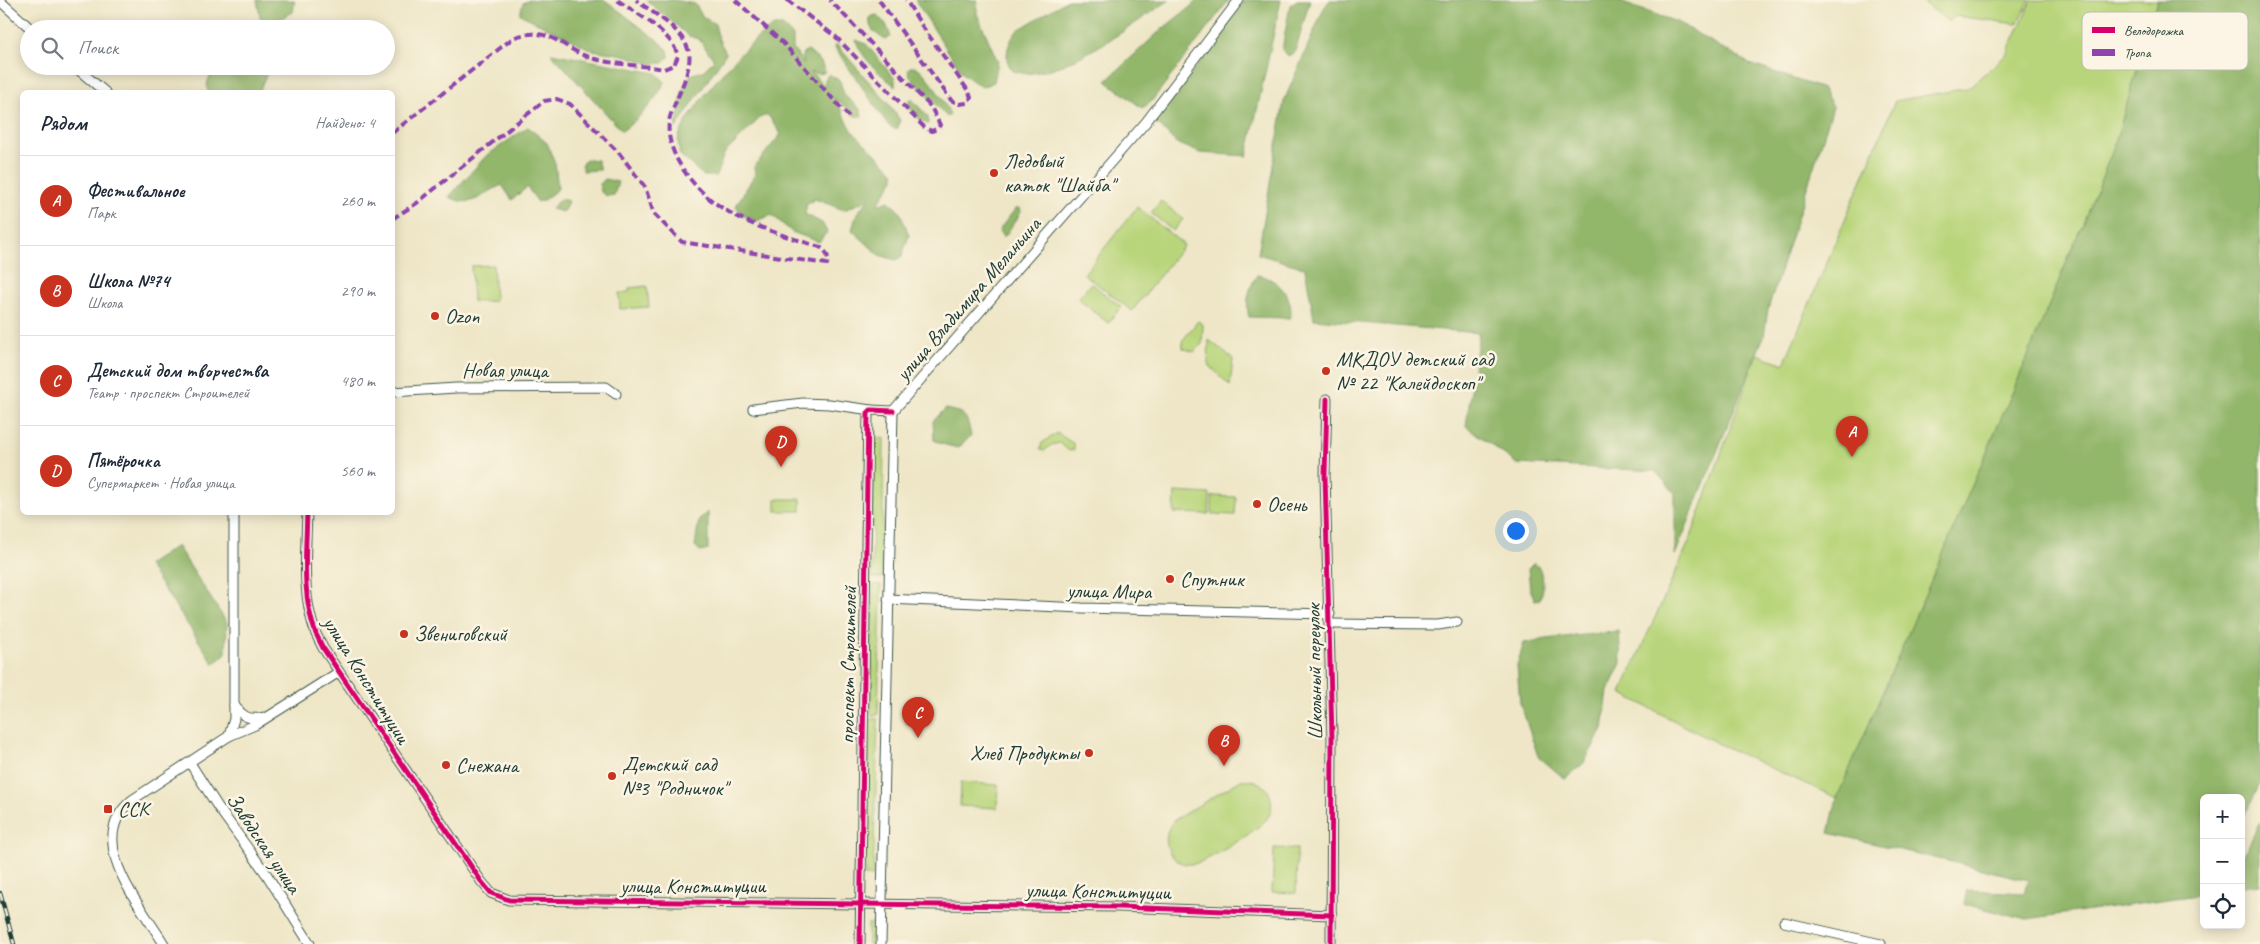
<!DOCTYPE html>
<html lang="ru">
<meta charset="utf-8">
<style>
:root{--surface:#fff;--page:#f6f6f7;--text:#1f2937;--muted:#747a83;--line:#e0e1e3;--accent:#c8321e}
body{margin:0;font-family:Caveat,sans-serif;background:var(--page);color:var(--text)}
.controls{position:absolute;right:15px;bottom:15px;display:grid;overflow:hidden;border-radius:8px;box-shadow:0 2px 12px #0003}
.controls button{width:45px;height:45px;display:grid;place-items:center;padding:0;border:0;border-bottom:1px solid var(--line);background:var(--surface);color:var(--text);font:25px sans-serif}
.you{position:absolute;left:1515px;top:530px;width:18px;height:18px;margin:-12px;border:4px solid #fff;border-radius:50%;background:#1a73e8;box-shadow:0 0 0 8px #1a73e833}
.badge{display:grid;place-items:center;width:32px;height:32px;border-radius:50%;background:var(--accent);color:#fff;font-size:16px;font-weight:700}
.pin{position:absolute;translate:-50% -41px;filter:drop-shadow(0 1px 2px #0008)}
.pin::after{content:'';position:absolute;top:26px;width:18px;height:15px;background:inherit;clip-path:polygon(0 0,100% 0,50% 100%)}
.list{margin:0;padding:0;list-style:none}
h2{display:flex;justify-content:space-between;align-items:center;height:65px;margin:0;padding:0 20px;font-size:21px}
h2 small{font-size:16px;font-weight:400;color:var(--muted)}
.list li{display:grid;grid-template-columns:32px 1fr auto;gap:15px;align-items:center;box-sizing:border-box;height:90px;padding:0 20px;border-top:1px solid var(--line)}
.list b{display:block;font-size:19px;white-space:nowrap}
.list p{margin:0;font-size:16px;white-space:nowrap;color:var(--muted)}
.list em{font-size:16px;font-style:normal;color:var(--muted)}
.icon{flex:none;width:28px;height:28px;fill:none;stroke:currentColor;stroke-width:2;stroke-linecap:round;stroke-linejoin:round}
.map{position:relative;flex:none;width:2260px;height:944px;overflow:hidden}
.search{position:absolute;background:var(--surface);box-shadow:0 2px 12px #0003;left:20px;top:20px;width:375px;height:55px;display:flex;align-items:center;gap:12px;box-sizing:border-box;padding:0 18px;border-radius:28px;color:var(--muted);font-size:19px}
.panel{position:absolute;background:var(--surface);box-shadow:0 2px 12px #0003;left:20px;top:90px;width:375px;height:425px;border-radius:8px}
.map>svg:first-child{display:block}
.green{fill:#b9d57b;stroke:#6c8958}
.forest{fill:#92b66b;stroke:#587a50}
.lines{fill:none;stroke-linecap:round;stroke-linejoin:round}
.minor-casing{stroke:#3e564a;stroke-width:11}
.minor{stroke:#fff;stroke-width:9}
.rail-casing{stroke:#1f3d34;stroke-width:4.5}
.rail{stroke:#fcf5e5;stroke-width:2.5;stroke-dasharray:8;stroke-linecap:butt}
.quiet{stroke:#8e44ad;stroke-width:4;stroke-dasharray:8 4;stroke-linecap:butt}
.cycleway-casing{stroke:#fcf5e5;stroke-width:8}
.cycleway{stroke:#d6006c;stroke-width:5}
.poi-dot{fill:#c8321e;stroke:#fcf5e5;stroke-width:2}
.labels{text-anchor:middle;stroke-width:5;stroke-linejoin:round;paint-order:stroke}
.poi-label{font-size:21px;fill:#1f3d34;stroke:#fcf5e5;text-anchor:start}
.street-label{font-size:21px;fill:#1f3d34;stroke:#fcf5e5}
.key{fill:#fcf5e5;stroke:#babeb0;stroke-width:1}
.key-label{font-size:14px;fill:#1f3d34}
</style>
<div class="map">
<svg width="2260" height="944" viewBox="0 0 2260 944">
<rect width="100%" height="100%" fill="#fcf5e5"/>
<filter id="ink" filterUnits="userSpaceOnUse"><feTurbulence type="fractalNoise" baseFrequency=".02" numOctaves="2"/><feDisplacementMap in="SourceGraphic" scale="10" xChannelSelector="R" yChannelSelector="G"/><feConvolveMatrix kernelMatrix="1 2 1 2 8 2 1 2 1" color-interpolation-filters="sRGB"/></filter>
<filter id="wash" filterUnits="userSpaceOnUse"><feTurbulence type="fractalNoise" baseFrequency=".0096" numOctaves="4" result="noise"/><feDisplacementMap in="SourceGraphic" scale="20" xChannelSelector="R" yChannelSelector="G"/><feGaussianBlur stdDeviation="1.12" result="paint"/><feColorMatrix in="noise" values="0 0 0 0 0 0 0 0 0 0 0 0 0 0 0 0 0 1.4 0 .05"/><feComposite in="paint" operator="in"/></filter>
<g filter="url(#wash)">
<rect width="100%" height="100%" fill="#eee6c6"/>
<g class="green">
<polygon points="1921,0 2030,0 2017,24 1955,16 1949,22"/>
<polygon points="2032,0 2158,0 2113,150 2020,375 1837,798 1721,745 1621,693 1690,540 1757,354 1784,364 1895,101 1968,88 2006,55"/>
<polygon points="1161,201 1183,219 1173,231 1151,213"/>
<polygon points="1137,207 1184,245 1132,311 1084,274"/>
<polygon points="493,265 495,301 473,302 471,266"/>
<polygon points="1091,283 1121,307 1108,323 1078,299"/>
<polygon points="647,286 649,307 620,309 619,293 629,292 629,288"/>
<polygon points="1198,321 1203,325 1202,344 1194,352 1183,348 1182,341"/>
<polygon points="1209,340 1233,359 1230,386 1208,364"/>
<polygon points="1057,433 1074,444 1074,450 1069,451 1060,443 1051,445 1044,451 1040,449 1042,443"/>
<polygon points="874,438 884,438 882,578 872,578"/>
<polygon points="1175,492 1210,494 1209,514 1174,513"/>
<polygon points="1212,496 1236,497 1235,515 1212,514"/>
<rect x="776" y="499" width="25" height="12"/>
<polygon points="873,585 881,585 878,715 871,715"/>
<polygon points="870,719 878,719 873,876 865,876"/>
<path d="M1241,780C1250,779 1259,781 1266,788C1272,796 1274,808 1268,817C1262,828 1206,863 1193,864C1168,867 1157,835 1176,819Z"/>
<polygon points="961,782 998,785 997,808 960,806"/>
<polygon points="1274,848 1297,849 1296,893 1272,892"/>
<rect x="868" y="924" width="8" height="20"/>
</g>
<g class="forest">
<polygon points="257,0 295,0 293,12 280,19 261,22"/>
<polygon points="529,0 605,0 661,43 668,50 669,57 663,63 651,64 624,55 592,50 520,14 523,3"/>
<polygon points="646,0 674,0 695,4 703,17 715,24 719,40 726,53 676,128 682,92 690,75 703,71 714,60 699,39 689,36"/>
<polygon points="915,0 977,0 977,14 998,62 994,82 982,87 963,74"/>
<path d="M1068,0H1170C1135,22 1054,86 1013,71C1002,59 1008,41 1018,30Z"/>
<polygon points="1199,0 1229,0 1151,102 1142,108 1106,81 1161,30"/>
<polygon points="1246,0 1281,0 1247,156 1200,153 1175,142 1156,122"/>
<polygon points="1297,0 1310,0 1295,52 1288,56 1282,50 1290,5"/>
<polygon points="1330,0 1614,0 1677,22 1750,64 1823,89 1833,107 1768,309 1764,336 1675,555 1675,493 1655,471 1517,464 1466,426 1479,333 1314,319 1305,268 1258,254 1284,101 1324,8"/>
<polygon points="2156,0 2260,0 2260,784 2241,822 2241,798 2204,798 2204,894 2027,919 1964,904 1967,890 2024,893 2028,880 1829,833 1837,798 2020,375 2113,150 2158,1"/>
<path d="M876,15L886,24L891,37L884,39C875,33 868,29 870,17Z"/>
<path d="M774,26H783L793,36V49L804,64L802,55L807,50L821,62L825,72L820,74L811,72L825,86V79L829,74L840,81L844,95L860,109L862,116H855L834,97L853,132L894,172V179L877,205L889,201L900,212L909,235L902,256L896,260L879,255L852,230L857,213L869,199L844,210L815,199L807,204L805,214L822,223L827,232L819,242L792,232L772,215L756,221L744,216L736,206L755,174L754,167L781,134L768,115L761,117L724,154L716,176H704L679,154C680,148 677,142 679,136C691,106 746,42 774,26Z"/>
<path d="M856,40L866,44L895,79V86C881,75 861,58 856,40Z"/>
<polygon points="836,44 891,107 900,120 898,128 895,129 889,126 835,48"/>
<path d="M551,53L656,73L665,82C655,101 640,118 622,131Z"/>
<path d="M219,66H268V70L259,92H208C205,81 211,74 219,66Z"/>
<path d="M910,67C912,67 917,67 918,68C926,73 947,105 950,115L947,117L910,77L908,70Z"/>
<polygon points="912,99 928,117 928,124 920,120 908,106 909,100"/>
<path d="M528,127L547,143L555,163L558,189L545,199L538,202L527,187L512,200L502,185C479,195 474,209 449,197L486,156Z"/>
<polygon points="586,159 597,160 600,170 583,171 582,164"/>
<polygon points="605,179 618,182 614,195 607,196 601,192 600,184"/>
<polygon points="560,199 569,201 563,212 551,209"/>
<polygon points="1016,208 1020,208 1021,212 1005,236 1002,236 999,230"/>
<path d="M1257,275C1277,277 1295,298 1290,318L1249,317C1245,302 1249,288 1257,275Z"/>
<path d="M945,409C966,412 967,416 971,436L958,448L942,444L934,440L933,421Z"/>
<polygon points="708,512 708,550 701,552 695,546 699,519"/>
<polygon points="177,546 227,623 226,653 214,664 148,565"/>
<path d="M1534,563C1544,569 1545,589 1540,599L1535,600L1530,589L1528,569Z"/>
<path d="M1619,631L1621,663L1608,691L1603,729L1583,764L1565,779L1538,756L1520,703L1517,665L1524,643C1555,636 1587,636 1619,631Z"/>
<polygon points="2260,822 2260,885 2241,887 2241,861"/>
</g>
</g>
<g filter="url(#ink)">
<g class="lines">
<defs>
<g id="minor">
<polyline points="0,1 31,29"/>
<polyline points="74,66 105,92"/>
<polyline points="392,392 456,388 606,387 616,394"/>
<polyline points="1327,399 1325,475 1332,737 1331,944"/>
<polyline points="753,409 803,403 829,404 871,410"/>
<polyline points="893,411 1146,122 1239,0"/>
<path d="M307,512C306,554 301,594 316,634L323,648L481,881L491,893L509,900L1119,907L1332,915"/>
<polyline points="888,599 1082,608 1330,614"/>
<polyline points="1330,624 1438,625 1457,622"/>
<path d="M234,705C242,716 249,721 264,717"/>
<polyline points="229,736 234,719 234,512"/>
<polyline points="190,763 218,807 267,875 310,944"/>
<polyline points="1784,922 1881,944"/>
<path d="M164,944C140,904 83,841 132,800L229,736L255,725L339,672"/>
<polyline points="860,944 868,413 871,410 893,411"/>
<polyline points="881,944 893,411"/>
</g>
</defs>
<use href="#minor" class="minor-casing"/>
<use href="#minor" class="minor"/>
<defs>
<polyline id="rail" points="0,893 14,944"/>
</defs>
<use href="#rail" class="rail-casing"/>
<use href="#rail" class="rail"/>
<g class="quiet">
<polyline points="735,0 783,43 849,117"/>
<polyline points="787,0 836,37 925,128 932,131 938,128 940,125 931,107 830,0"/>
<polyline points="879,0 951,100 959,104 967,103 971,98 969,92 920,23 906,0"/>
<path d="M392,133L513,38C551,23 562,51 595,59C617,65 641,65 664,69L674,65L678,56C671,31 637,14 617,0"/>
<path d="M392,219L417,203L544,101L557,99L570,104L619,153L645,187L654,214L682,242L827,264C829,255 827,252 820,247C764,229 709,216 678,161C671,148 666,132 670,117C675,100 695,66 688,49C680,27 654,14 636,0"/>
</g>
<defs>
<g id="cycleway">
<polyline points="1327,399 1325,475 1332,737 1331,944"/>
<path d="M307,512C306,554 301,594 316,634L323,648L481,881L491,893L509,900L1119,907L1332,915"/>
<polyline points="860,944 868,413 871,410 893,411"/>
</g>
</defs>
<use href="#cycleway" class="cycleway-casing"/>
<use href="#cycleway" class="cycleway"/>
</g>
</g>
<g class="poi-dot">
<circle cx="994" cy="173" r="5"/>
<circle cx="435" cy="316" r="5"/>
<circle cx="1326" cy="371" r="5"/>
<circle cx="1257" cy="504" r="5"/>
<circle cx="1170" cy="579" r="5"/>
<circle cx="404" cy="634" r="5"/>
<circle cx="1089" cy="753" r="5"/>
<circle cx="446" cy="765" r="5"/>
<circle cx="612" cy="776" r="5"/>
<rect x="103" y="804" width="10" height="10" rx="2.5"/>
</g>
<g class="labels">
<g class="poi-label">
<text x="1004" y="168">Ледовый<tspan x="1004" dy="24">каток "Шайба"</tspan></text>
<text x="445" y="323">Ozon</text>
<text x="1336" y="366">МКДОУ детский сад<tspan x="1336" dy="24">№ 22 "Калейдоскоп"</tspan></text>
<text x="1267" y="511">Осень</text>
<text x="1180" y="586">Спутник</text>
<text x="414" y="641">Звениговский</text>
<text x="1079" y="760" text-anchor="end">Хлеб Продукты</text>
<text x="622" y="771">Детский сад<tspan x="622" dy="24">№3 "Родничок"</tspan></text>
<text x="456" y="772">Снежана</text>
<text x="118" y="816">ССК</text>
</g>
<g class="street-label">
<text transform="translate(968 299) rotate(-49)" y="7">улица Владимира Меланьина</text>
<text x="505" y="377">Новая улица</text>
<text transform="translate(1109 591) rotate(1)" y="7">улица Мира</text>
<text transform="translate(848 665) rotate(-89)" y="7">проспект Строителей</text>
<text transform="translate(1314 672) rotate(-91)" y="7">Школьный переулок</text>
<text transform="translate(367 680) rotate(58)" y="7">улица Конституции</text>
<text transform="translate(264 843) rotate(56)" y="7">Заводская улица</text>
<text x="693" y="893">улица Конституции</text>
<text transform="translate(1098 891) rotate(1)" y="7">улица Конституции</text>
</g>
</g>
<rect x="2082" y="12" width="166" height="58" rx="8" class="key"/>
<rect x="2092" y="27" width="23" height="6" fill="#d6006c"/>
<rect x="2092" y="49" width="23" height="7" fill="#8e44ad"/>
<g class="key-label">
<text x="2124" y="35">Велодорожка</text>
<text x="2124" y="57">Тропа</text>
</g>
</svg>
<div class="controls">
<button>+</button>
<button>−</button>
<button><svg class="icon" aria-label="locate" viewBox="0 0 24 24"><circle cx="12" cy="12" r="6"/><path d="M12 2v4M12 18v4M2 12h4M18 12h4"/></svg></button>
</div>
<div class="you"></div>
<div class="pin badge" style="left:1852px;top:457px">A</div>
<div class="pin badge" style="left:1224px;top:766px">B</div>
<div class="pin badge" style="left:918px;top:738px">C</div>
<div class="pin badge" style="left:781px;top:467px">D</div>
<div class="search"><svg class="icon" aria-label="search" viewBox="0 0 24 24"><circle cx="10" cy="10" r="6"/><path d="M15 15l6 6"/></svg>Поиск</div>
<section class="panel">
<h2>Рядом<small>Найдено: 4</small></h2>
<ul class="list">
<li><span class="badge">A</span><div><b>Фестивальное</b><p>Парк</p></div><em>260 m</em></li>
<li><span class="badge">B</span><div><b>Школа №74</b><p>Школа</p></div><em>290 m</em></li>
<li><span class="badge">C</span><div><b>Детский дом творчества</b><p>Театр · проспект Строителей</p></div><em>480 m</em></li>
<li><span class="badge">D</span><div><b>Пятёрочка</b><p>Супермаркет · Новая улица</p></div><em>560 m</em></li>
</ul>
</section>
</div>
